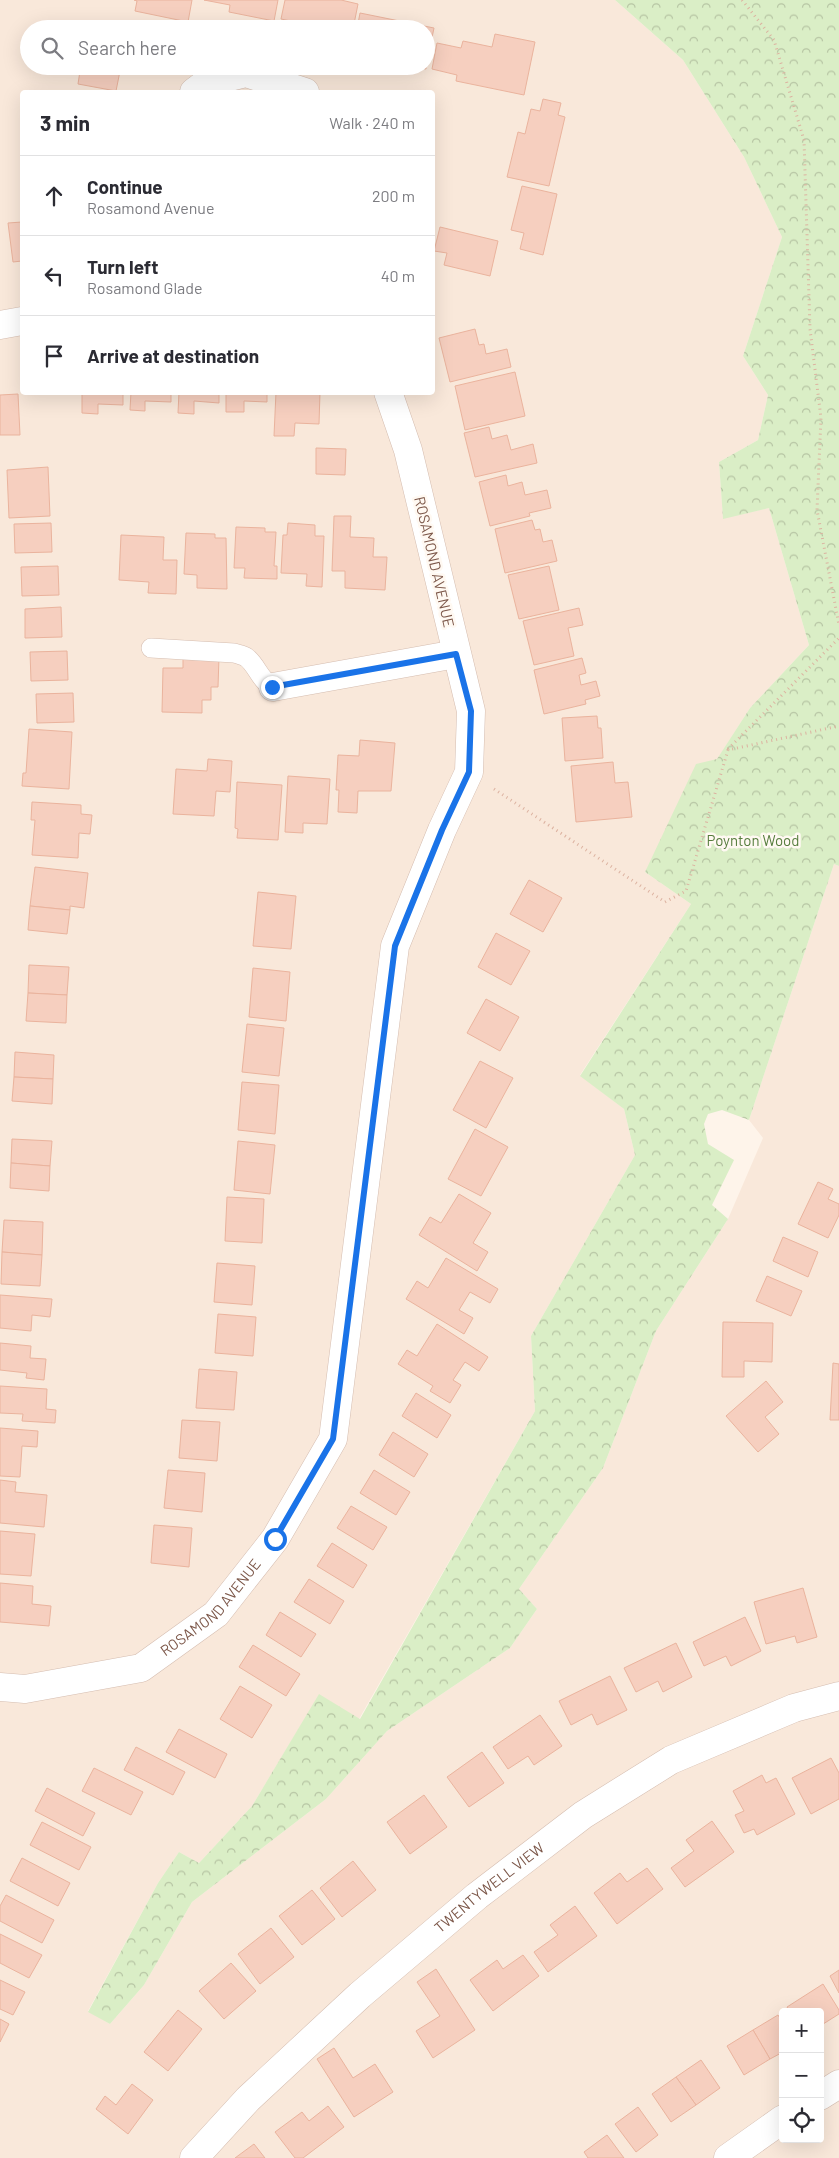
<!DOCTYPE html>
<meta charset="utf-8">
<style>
:root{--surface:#fff;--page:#f7f7f7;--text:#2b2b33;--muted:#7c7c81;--line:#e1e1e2}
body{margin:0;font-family:Barlow,sans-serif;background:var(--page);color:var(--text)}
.controls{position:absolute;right:15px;bottom:15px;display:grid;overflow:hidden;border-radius:5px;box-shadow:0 5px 20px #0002}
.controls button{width:45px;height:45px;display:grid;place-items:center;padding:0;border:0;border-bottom:1px solid var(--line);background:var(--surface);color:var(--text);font:25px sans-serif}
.stop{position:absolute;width:15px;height:15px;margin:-11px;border:4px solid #1a73e8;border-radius:50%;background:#fff}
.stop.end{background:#1a73e8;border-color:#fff;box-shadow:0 1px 5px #0008}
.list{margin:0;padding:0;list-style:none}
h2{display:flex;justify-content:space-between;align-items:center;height:65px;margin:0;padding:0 20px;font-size:21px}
h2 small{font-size:16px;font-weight:400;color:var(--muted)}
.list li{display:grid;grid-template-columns:32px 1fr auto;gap:15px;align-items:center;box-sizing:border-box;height:80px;padding:0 20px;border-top:1px solid var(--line)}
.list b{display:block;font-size:19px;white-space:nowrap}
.list p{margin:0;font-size:16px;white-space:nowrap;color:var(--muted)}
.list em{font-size:16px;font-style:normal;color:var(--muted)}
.icon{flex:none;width:28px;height:28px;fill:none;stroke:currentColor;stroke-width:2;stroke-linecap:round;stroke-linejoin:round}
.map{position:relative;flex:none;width:839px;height:2158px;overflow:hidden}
.search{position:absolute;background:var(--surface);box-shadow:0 5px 20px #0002;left:20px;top:20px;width:415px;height:55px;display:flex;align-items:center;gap:12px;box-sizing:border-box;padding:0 18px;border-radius:28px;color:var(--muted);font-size:19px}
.panel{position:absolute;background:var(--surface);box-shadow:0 5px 20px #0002;left:20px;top:90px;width:415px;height:305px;border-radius:5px}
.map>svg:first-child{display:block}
.residential{fill:#f9e8da;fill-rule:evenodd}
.forest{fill:url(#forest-crowns)}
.building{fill:#f6cfbf;stroke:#eab39d}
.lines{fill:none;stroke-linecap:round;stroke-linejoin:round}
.service-casing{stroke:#d5bdb0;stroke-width:20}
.minor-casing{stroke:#d5bdb0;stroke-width:29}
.path{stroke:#dcb2a0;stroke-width:3;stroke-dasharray:1 4;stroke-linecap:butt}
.service{stroke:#fff;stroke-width:19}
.minor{stroke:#fff;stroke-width:28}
.route{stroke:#1a73e8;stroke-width:6}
.labels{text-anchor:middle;stroke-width:5;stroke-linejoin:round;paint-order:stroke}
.street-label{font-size:15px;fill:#7c5749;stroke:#fff9f2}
.park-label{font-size:15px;fill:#567d3d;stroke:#fff9f2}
</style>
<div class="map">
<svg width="839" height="2158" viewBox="0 0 839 2158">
<defs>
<pattern id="forest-crowns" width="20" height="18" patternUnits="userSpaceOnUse" patternTransform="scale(1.25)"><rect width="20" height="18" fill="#daeec6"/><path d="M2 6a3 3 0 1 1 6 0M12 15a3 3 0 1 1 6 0" fill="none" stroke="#b6c4a3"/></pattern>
</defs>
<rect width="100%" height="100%" fill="#fef4ea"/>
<path class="residential" d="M0,0H615L683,60L744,157L782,237L743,356L768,395L758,440L719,462L723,518L769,508L809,645L750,708L645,872L691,904L580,1075L624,1109L635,1155L531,1336L535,1411L359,1719L319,1695L252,1806L199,1863L179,1852L158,1883L88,2011L110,2024L144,1985L192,1902L326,1799L387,1731L510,1648L537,1609L519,1589L603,1468L656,1331L728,1219L763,1138L749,1120L834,864L839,866V2158H0ZM29,29H426V66H29ZM22,92H432V392H22ZM783,2012H820V2139H783Z"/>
<polygon class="forest" points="615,0 839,0 839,866 834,864 749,1120 722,1110 708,1114 704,1124 708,1144 734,1160 712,1205 728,1219 656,1331 603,1468 519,1589 537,1609 510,1648 387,1731 326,1799 192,1902 144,1985 110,2024 88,2012 158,1883 179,1852 199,1863 252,1806 319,1694 360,1719 535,1411 531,1336 635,1155 624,1109 580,1076 691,904 645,872 696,764 717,759 750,708 809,645 769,508 723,519 719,462 758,440 768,395 743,356 782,237 744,157 683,60"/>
<g class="building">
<polygon points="134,0 192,0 188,22 135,11 137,1"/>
<polygon points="204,0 278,0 274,21 229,12 230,5"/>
<polygon points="285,0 341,0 358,4 353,29 304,29 305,24 281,19"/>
<polygon points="360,13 434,28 426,66 426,29 357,29"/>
<polygon points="74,23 104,29 73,29"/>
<polygon points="495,34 535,42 524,95 456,81 457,75 432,69 437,43 461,48 463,41 492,47"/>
<polygon points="66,66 121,66 116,91 78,84 80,71 66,68"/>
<polygon points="374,66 426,66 426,69 411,66 409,74"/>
<polygon points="543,99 561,103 558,115 565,117 549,186 507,177 518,132 525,134 531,109 540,111"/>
<polygon points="522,186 557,194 543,255 520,249 524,233 511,230"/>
<polygon points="22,222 22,261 13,262 8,223"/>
<polygon points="440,227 498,241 490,276 444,265 447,253 434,251"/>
<polygon points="475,329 479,345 484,344 486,354 507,349 511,367 450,382 439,338"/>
<polygon points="515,372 525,416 465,430 455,386"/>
<polygon points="82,392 123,392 123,405 98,404 98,414 82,413"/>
<polygon points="131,392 171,392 171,402 145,401 145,411 130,410"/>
<polygon points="179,392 219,392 219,403 194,401 194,414 178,413"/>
<polygon points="226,392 267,392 267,402 244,401 244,412 226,412"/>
<polygon points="276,392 320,392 319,424 295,423 294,436 274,436"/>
<polygon points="18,394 20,435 0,435 0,395"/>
<polygon points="489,427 492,439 507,435 511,450 533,444 537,463 475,477 464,433"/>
<polygon points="316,448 346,449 345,475 316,474"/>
<polygon points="48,467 50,516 9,518 7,470"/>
<polygon points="506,475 508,486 522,482 525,495 547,490 551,508 529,513 530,516 490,526 479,482"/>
<polygon points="334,516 351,516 350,537 374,538 373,557 387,557 385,590 345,588 345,571 332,571"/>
<polygon points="532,520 535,530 540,529 543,542 552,540 557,561 505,573 495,529"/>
<polygon points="51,523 52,552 15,553 14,524"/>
<polygon points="288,523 315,525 315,536 324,536 322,587 306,586 307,574 281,573 283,535 287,535"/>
<polygon points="236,527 265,528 265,532 276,532 274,566 277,566 277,579 244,578 245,568 234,568"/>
<polygon points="186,533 215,534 215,538 226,538 227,589 197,588 197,575 184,574"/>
<polygon points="121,535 164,537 163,560 177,560 176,594 148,593 149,582 119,580"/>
<polygon points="58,566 59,595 22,596 21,567"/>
<polygon points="549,566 559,610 519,619 508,575"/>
<polygon points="61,607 62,637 25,638 25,609"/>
<polygon points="579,608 583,625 568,628 574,656 534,665 523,621"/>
<polygon points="67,651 68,680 31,681 30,652"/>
<polygon points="183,656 219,657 218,687 211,687 211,700 202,700 202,713 162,712 163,668 183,668"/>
<polygon points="582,658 586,673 579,675 581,685 596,681 600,696 585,700 586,704 544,714 534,670"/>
<polygon points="73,693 74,722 37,723 36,694"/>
<polygon points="597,716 598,728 601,728 603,758 565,761 562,718"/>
<polygon points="29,729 72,732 69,789 22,786 23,773 26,773"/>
<polygon points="360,740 395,743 391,791 358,791 357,813 338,812 339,790 336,790 338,755 359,756"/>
<polygon points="208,759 232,761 230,792 216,791 214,816 173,814 176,769 207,771"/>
<polygon points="613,762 615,783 628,782 632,817 576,822 571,766"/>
<polygon points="288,776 330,779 327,824 303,823 303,833 285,832"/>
<polygon points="237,782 282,785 278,840 237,838 238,829 235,828"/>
<polygon points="32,802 81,805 81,814 92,815 90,834 79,833 78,858 32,855 35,820 31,820"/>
<polygon points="35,867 88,873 84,908 70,906 70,910 30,906"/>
<polygon points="529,880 562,898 543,932 510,914"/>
<polygon points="258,892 296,896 291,949 253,946"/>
<polygon points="30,906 70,910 67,934 28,930"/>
<polygon points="496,933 530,951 511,985 478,967"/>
<polygon points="29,965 69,967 67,995 28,993"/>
<polygon points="253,968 290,972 286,1021 249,1017"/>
<polygon points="28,993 67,995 66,1023 26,1021"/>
<polygon points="486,999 519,1017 500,1051 467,1033"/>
<polygon points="247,1024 284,1028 279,1076 242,1072"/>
<polygon points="15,1052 54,1055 53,1079 14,1077"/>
<polygon points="480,1061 513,1078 486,1128 453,1110"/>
<polygon points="14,1077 53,1079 52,1104 12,1101"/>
<polygon points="242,1082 279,1085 275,1134 238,1130"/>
<polygon points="475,1129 508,1147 481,1196 448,1179"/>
<polygon points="12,1139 52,1141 50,1166 11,1163"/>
<polygon points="238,1141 275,1145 270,1194 234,1190"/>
<polygon points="11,1163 50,1166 49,1191 10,1188"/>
<polygon points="818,1182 833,1189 828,1199 839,1204 839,1215 828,1238 798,1224"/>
<polygon points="459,1194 491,1213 473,1243 488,1252 477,1271 419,1235 430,1217 441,1223"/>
<polygon points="227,1197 264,1199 262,1243 225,1241"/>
<polygon points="4,1220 43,1222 42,1255 2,1252"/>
<polygon points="783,1237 818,1252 808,1277 773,1261"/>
<polygon points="2,1252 42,1255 40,1286 1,1284"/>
<polygon points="446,1258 498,1289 490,1303 470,1292 459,1310 473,1318 464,1334 406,1299 417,1281 428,1288"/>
<polygon points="217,1263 255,1266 252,1305 214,1302"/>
<polygon points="767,1276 802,1291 791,1316 756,1301"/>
<polygon points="0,1295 52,1299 50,1317 32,1315 31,1331 0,1328"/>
<polygon points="218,1314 256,1317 253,1356 215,1353"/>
<polygon points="723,1322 773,1323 772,1362 744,1361 744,1377 722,1377"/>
<polygon points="437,1324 488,1357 479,1371 465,1362 453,1380 461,1385 450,1403 430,1391 433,1386 398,1364 407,1350 417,1356"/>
<polygon points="0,1343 31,1346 30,1358 46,1359 44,1380 26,1378 27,1373 0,1370"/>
<polygon points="833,1363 839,1364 839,1420 830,1420"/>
<polygon points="199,1369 237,1372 234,1410 196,1408"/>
<polygon points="766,1381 783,1402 765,1417 779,1434 758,1452 726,1416"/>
<polygon points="0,1386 47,1389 46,1409 56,1410 55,1423 22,1421 23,1414 0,1413"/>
<polygon points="416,1393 451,1415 437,1438 402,1416"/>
<polygon points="182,1420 220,1422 217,1461 179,1458"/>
<polygon points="0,1428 38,1431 37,1447 22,1446 20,1477 0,1476"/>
<polygon points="393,1432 428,1454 414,1477 379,1455"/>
<polygon points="168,1470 205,1473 202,1512 164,1508"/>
<polygon points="374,1470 410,1492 396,1515 360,1493"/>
<polygon points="0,1480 16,1482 15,1492 47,1495 44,1527 0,1523"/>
<polygon points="351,1506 387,1527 373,1550 337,1528"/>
<polygon points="154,1525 192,1528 189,1567 151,1563"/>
<polygon points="0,1531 35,1534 31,1576 0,1574"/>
<polygon points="332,1543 367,1565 353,1588 317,1566"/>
<polygon points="309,1579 344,1601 330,1624 294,1602"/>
<polygon points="0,1583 33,1586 32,1604 51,1606 49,1626 0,1622"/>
<polygon points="803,1588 817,1637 797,1643 795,1636 766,1644 754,1602"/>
<polygon points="280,1612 316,1634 301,1657 266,1635"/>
<polygon points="745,1617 761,1651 731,1666 726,1656 704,1666 693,1642"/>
<polygon points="676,1643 692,1677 663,1692 658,1681 636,1692 624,1668"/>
<polygon points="253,1645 300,1674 286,1696 239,1667"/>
<polygon points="610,1676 627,1710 597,1725 592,1714 571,1725 559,1701"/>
<polygon points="240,1686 272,1705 252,1738 220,1719"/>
<polygon points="540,1715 562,1746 534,1765 528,1756 508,1769 493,1747"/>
<polygon points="179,1729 227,1754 215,1778 166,1752"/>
<polygon points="136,1747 185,1772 173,1795 124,1770"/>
<polygon points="482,1752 504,1783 469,1807 447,1777"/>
<polygon points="831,1758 839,1773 839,1799 811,1814 792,1778"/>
<polygon points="94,1768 143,1792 131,1815 82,1791"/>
<polygon points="762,1775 766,1783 776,1778 795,1814 757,1835 754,1829 744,1833 735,1815 744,1811 733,1791"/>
<polygon points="47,1788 95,1813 83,1836 35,1811"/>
<polygon points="424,1795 447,1827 410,1854 387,1822"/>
<polygon points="712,1821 734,1852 685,1887 671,1868 694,1851 686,1840"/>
<polygon points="42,1822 91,1847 79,1870 30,1845"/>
<polygon points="22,1858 70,1883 58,1906 10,1881"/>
<polygon points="353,1861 376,1890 342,1917 320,1888"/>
<polygon points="647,1868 663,1889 617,1924 594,1893 620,1873 627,1882"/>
<polygon points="312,1890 335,1919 302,1945 279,1916"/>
<polygon points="6,1895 54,1920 42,1943 0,1921 0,1906"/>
<polygon points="575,1906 597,1936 548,1972 534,1952 558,1935 550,1925"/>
<polygon points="271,1928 294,1957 260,1984 238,1954"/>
<polygon points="0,1934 42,1955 29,1978 0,1963"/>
<polygon points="523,1955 539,1976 493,2011 470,1980 497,1960 503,1969"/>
<polygon points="231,1963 256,1991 224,2019 199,1991"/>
<polygon points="436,1969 475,2030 433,2058 416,2031 440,2016 417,1982"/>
<polygon points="839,1970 839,1993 830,1976"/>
<polygon points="0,1980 25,1992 13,2015 0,2009"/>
<polygon points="823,1984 839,2010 839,2014 820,2026 820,2012 790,2012 787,2007"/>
<polygon points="178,2010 202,2029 168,2071 144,2052"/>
<polygon points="778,2015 783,2023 783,2052 770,2059 753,2030"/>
<polygon points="0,2019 9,2024 0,2042"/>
<polygon points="753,2030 770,2059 744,2075 727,2046"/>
<polygon points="334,2048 353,2078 375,2064 393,2092 354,2117 317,2059"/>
<polygon points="701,2060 720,2088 696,2105 676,2077"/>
<polygon points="676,2077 696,2105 671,2122 652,2094"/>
<polygon points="132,2084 153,2100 128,2134 96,2109 105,2096 116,2105"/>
<polygon points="328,2106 344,2127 303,2158 295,2158 275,2132 302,2112 309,2121"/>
<polygon points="638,2107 658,2135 636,2152 615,2124"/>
<polygon points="607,2135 624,2158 588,2158 584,2152"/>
<polygon points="254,2144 265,2158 235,2158"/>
</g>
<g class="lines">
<defs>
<path id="service" d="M151,648L234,653C238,654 242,655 246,657C257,665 260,681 273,687"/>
<g id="minor">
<polyline points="194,92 206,83 246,73 305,92"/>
<polyline points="0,325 22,321"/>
<polyline points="273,687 456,654"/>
<path id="s1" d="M0,1687L25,1689L141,1668L216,1614L275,1539L333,1439L395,946L442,830L469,772L471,711L408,450L388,392"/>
<polyline points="820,2096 839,2084"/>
<path id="s2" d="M194,2158L248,2099L360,1995L477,1896L583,1815L671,1760L794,1708L839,1696"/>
<polyline points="728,2158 783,2119"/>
</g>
</defs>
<use href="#service" class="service-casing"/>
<use href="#minor" class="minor-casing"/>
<g class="path">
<polyline points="742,0 774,40 804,140 810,329 821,418 817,510 839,625"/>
<polyline points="728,749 839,638"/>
<polyline points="494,789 665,902 686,891 728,750 839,726"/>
</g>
<use href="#service" class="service"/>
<use href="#minor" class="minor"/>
</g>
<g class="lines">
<polyline class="route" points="272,687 456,654 471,711 469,772 442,830 395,946 333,1439 275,1539"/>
</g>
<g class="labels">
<g class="street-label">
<text transform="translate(434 562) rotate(77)" y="5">ROSAMOND AVENUE</text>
<text dy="5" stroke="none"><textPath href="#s1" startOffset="236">ROSAMOND AVENUE</textPath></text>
<text dy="5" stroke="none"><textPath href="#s2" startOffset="401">TWENTYWELL VIEW</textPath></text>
</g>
<g class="park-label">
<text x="753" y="846">Poynton Wood</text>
</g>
</g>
</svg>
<div class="controls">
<button>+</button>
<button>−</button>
<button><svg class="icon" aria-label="locate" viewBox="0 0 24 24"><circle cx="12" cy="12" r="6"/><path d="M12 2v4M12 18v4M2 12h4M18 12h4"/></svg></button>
</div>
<div class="stop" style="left:275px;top:1539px"></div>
<div class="stop end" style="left:272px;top:687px"></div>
<div class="search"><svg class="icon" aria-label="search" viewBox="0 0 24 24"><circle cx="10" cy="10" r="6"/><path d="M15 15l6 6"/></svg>Search here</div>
<section class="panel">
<h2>3 min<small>Walk · 240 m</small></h2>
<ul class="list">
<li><svg class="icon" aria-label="ahead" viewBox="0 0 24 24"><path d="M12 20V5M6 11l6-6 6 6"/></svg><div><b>Continue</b><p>Rosamond Avenue</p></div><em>200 m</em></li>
<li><svg class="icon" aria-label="left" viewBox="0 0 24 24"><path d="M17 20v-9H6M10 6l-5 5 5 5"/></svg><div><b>Turn left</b><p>Rosamond Glade</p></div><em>40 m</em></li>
<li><svg class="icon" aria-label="arrive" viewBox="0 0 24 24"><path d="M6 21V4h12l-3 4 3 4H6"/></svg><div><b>Arrive at destination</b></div></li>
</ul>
</section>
</div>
